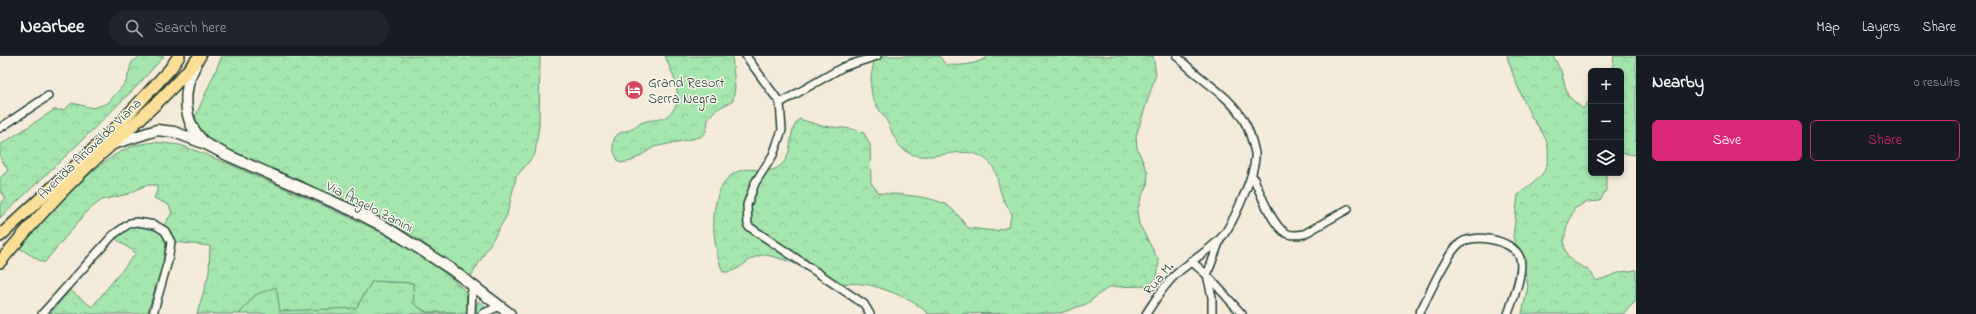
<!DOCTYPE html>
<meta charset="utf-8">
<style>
:root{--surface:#171b24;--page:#20242c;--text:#f1f3f6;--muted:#9ea1a6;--line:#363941;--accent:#db2777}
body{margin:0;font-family:"Indie Flower",sans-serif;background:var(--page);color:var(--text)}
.controls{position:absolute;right:12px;top:12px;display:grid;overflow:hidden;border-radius:6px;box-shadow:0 2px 6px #0003}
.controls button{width:36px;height:36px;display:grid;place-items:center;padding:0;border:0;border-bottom:1px solid var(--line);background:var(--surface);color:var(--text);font:20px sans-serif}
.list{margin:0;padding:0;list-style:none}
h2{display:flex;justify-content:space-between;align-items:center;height:52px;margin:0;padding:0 16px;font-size:17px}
h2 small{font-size:13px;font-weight:400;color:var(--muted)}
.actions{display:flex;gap:8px;padding:12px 16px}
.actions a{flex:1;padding:9px 0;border:1px solid var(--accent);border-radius:6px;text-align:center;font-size:14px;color:var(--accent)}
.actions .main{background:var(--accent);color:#fff}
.icon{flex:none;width:22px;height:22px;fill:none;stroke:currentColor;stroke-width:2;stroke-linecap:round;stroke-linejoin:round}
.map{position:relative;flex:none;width:1636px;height:258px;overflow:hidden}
header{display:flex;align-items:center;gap:24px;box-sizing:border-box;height:56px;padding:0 20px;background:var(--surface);border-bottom:1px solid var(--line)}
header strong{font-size:19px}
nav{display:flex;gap:22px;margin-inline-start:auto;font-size:14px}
.search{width:280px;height:36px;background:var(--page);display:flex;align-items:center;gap:10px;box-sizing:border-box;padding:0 14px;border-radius:22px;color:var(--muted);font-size:15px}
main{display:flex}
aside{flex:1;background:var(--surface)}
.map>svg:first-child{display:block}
.grass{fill:url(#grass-tufts);stroke:#629272}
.forest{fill:url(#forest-crowns);stroke:#629272}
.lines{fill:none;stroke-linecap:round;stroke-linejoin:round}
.street-casing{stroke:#1f3d34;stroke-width:10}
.secondary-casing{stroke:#1f3d34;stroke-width:13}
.primary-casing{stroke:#1f3d34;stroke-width:14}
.street{stroke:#fbf7ec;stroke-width:7}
.secondary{stroke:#fbf7ec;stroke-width:10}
.primary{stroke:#fbdf96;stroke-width:11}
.labels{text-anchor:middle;stroke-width:3;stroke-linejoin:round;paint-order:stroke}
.poi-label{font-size:14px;fill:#1f3d34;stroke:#fbf7ec;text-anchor:start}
.street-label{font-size:14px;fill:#1f3d34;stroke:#fbf7ec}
</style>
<header>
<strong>Nearbee</strong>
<div class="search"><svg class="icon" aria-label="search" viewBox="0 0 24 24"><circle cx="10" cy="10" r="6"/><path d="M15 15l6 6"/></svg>Search here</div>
<nav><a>Map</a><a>Layers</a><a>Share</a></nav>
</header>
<main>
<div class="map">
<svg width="1636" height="258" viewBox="0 0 1636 258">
<defs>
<pattern id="grass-tufts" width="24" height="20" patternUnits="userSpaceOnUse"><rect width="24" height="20" fill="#a5e6af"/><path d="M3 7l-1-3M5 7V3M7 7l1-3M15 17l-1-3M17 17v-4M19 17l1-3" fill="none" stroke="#8ec697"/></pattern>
<pattern id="forest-crowns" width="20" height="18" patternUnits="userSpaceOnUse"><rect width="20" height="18" fill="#a5e6af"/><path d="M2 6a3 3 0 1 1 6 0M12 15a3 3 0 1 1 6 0" fill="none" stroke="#8ec697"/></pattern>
</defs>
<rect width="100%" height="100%" fill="#f5ebda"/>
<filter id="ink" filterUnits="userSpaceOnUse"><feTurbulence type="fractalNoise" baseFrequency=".025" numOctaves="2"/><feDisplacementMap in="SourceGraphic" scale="8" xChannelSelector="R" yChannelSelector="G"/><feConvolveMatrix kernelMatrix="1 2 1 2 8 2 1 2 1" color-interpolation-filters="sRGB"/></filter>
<g filter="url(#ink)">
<g class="grass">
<polygon points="372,225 413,227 414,248 426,256 456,256 457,258 239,258 255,239 276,230 356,252"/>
<polygon points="478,245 485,250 475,258"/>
</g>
<g class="forest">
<polygon points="141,0 164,0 138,29 73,93 0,162 0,147 6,143 0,134 0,122 8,114 0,101 0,89 54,54 64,54 72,47 93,52 108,47 126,26 132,6"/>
<path d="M222,0H540L539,69L535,98L516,121L507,159L470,222L422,186L393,168L229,95C214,87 201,80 193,66Z"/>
<path d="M665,0H732L735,31L733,45C726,49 716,52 711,59C704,67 712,73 700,81L654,91L632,105L620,107C614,99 609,86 618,78C621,76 626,75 630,74C635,72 638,68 643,66C651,63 660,65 667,60C688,46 672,17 665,0Z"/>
<path d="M876,0H939L946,9C960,10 977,9 989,0H1153L1156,18L1136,80L1137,92L1148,117L1147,131L1141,142L1137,156L1139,168L1159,205L1157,222L1147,230L1109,231L1086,248L1061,257L928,258C918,245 880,230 863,228C852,227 833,228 823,224C819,222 815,217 811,215C802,210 774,199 764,199C748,199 740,218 723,216C711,190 705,124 742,114C754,111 770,119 780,110C792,101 789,86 793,74C794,70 797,66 799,63L822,70L852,73L864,77L870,89L871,127L879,137C899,139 937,139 952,153C958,158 963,166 968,172L996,175L1008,171L1012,158C1009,153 1006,149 1004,145C996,129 1000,112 984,102C961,86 925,111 904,94C894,86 891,71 884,60C882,57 879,54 877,50C867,36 871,15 876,0Z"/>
<path d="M1507,0H1553L1561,15L1568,40L1583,53L1591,42V117H1606V134L1600,145L1588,146L1575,152C1568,166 1558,189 1570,203C1579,212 1589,209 1596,225L1621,216L1636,214V245L1627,254L1626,258H1522L1528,230L1523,206L1513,181L1518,139C1527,131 1542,123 1546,111C1549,104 1549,90 1546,84C1543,75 1536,69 1531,60C1522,41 1513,21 1507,0Z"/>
<polygon points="1614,0 1636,0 1636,99 1621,97 1621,15 1610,15 1613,9"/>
<path d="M154,86L180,89L207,99C243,114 278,130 313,145C368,169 423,193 466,236L468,258H457L455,256H426L414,248L413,227L372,225L356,252L280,255L276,231L255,239L239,258H197L209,217L210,190L175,186L170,174L164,169L172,157L169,149L154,142L157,135V129H146L128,138L102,144L87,155L44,207L19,192C48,162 96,101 136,89C142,88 148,87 154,86Z"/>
<path d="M133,170C150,170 167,173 168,192L147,258H50L70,234L92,251L136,197L116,183L122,175Z"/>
</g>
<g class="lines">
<defs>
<g id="street">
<polyline points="746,0 780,47 782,74 773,99 755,127 747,149 748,170 864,248 870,258"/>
<polyline points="780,47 843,11 877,0"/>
<polyline points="0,72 48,40"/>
<path d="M1252,119C1259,133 1272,170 1286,177C1291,180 1298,179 1304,178L1348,153"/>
<polyline points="1220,184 1207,219 1242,258"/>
<polyline points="1191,205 1207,219 1212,241 1212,258"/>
<polyline points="42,258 113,179 130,167 137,166 155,169 165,175 171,186 168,205 153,258"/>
<polyline points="471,258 472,230"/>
<polyline points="482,258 500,250"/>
<path d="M1146,258C1154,246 1162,232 1173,221C1187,207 1206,197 1220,183C1232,171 1257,114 1255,97C1253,88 1249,73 1244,65C1229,37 1197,23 1177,0"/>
<path d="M1419,258C1428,241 1445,201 1458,189C1470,176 1514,183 1520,202C1524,216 1513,244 1508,258"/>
</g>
<g id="secondary">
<path d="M196,8C182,33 182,65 203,85"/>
<polyline points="113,88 157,74 174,76 206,88 229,100 356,156 387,172 451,213 510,258"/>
</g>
<g id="primary">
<polyline points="0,180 112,76 170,13 179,0"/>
<path d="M0,206C28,172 57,139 89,109C127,74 167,41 200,0"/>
</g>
</defs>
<use href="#street" class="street-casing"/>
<use href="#secondary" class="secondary-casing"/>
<use href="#primary" class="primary-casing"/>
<use href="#street" class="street"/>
<use href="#secondary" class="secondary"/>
<use href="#primary" class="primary"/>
</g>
</g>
<defs>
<symbol id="hotel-disc" viewBox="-11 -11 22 22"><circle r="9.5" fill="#d1495b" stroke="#fbf7ec"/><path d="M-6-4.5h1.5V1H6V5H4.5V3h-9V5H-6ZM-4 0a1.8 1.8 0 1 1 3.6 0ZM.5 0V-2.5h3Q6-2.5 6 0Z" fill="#fff"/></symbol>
</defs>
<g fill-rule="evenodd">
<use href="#hotel-disc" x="623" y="23" width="22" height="22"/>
</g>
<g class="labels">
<g class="poi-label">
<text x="648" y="31">Grand Resort<tspan x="648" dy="16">Serra Negra</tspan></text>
</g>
<g class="street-label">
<text transform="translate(89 92) rotate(-44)" y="5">Avenida Ariovaldo Viana</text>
<text transform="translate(370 150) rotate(27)" y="5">Via Ângelo Zanini</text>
<text transform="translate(1158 222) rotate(-50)" y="5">Rua M.</text>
</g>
</g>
</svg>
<div class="controls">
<button>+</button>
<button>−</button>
<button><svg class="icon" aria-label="layers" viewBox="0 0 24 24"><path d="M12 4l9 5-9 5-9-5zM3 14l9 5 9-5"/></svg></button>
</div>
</div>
<aside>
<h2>Nearby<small>0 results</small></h2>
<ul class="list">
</ul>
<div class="actions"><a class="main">Save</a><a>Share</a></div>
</aside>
</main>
